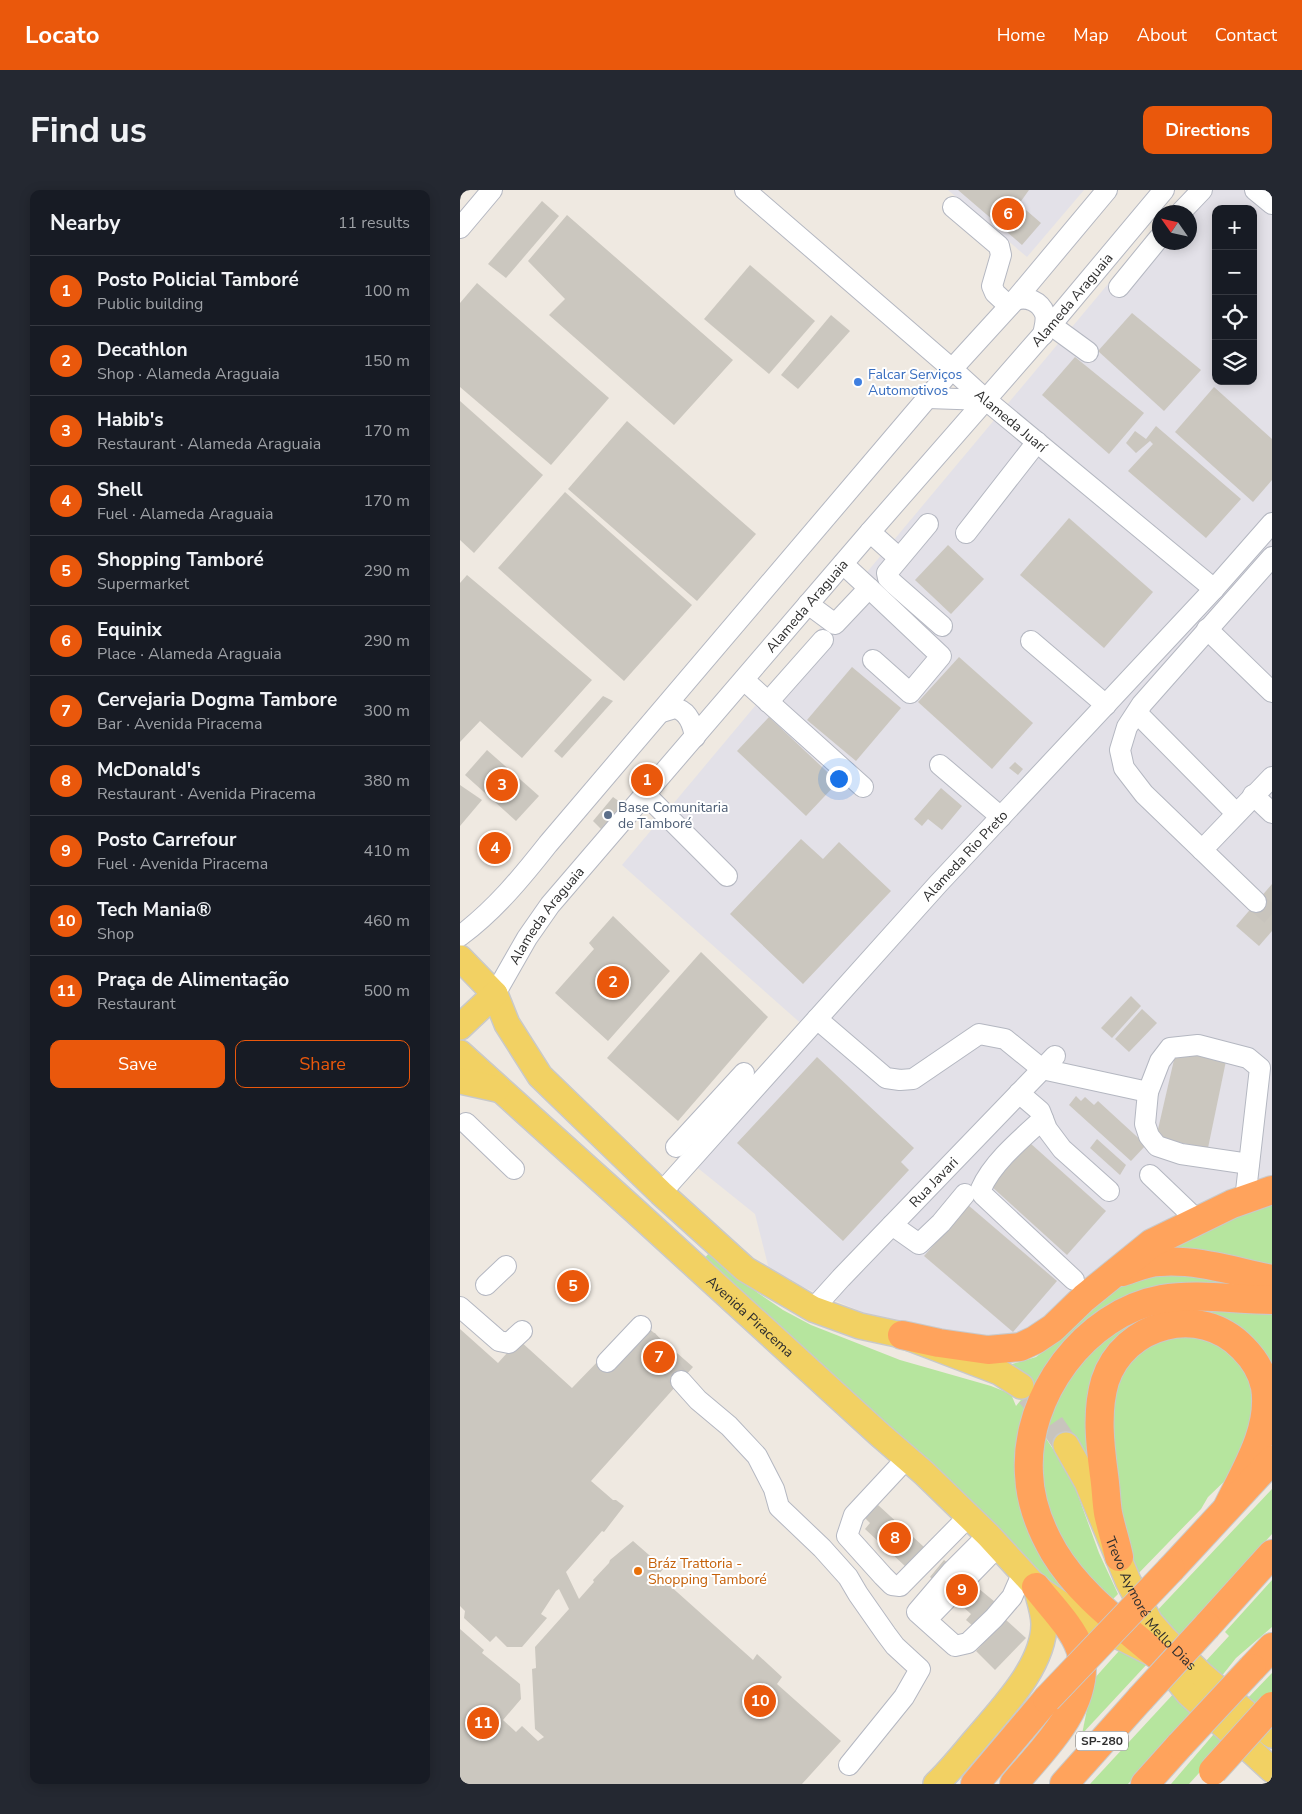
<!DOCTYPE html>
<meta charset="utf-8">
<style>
:root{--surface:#171b24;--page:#242831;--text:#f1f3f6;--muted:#9ea1a6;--line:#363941;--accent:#ea580c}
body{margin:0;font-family:"Nunito Sans",sans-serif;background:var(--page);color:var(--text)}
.controls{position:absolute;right:15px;top:15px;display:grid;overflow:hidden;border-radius:10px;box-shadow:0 2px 12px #0003}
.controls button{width:45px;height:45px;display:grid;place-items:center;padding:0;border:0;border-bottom:1px solid var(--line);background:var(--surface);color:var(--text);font:25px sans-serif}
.compass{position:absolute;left:692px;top:15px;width:45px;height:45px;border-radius:50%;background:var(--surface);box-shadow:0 2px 12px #0003;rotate:304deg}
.you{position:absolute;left:378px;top:588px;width:18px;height:18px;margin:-12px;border:4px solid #fff;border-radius:50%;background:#1a73e8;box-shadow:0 0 0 8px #1a73e833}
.badge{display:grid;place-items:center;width:32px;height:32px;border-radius:50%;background:var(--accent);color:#fff;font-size:16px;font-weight:700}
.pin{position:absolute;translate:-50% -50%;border:2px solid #fff;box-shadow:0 1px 5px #0006}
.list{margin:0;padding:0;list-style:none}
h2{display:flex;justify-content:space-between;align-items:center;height:65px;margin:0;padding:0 20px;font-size:21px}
h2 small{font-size:16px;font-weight:400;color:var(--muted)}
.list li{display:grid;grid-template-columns:32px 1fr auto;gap:15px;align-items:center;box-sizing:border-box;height:70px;padding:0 20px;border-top:1px solid var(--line)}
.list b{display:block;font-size:19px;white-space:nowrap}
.list p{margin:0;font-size:16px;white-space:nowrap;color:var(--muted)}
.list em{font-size:16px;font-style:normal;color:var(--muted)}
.actions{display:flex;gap:10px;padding:15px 20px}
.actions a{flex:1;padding:11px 0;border:1px solid var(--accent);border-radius:10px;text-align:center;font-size:18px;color:var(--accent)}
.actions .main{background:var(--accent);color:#fff}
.icon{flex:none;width:28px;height:28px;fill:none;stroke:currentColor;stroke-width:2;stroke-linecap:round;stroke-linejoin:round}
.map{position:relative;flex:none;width:812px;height:1594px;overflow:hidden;border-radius:10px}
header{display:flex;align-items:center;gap:30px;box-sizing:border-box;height:70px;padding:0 25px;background:var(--accent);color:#fff}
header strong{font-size:24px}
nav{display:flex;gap:28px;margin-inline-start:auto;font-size:18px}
.intro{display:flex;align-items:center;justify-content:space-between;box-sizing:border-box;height:120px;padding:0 30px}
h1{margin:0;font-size:35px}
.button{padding:12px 22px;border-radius:10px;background:var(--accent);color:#fff;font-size:18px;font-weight:700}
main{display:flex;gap:30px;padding:0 30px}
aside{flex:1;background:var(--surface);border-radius:10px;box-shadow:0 2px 12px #0003}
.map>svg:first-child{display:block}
.industrial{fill:#e3e1e8;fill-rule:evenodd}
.green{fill:#b6e59e}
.building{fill:#cbc7bf}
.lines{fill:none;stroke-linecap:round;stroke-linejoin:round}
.minor-tunnel{stroke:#c8c4bd;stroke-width:20;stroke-dasharray:20 10;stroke-linecap:butt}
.major-tunnel{stroke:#c8c4bd;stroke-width:25;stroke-dasharray:25 12;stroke-linecap:butt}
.minor-casing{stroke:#b4b7c1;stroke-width:22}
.major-casing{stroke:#c9c9c9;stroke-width:28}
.highway-casing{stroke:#c9c9c9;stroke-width:30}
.minor{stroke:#fff;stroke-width:20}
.major{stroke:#f2d163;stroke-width:25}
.highway{stroke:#ffa35c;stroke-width:28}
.highway-bridge-casing{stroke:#c9c9c9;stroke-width:30;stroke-linecap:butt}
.highway-bridge{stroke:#ffa35c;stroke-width:28}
.shop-dot{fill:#3f7fe0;stroke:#fff;stroke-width:2}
.service-dot{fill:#5c6f8a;stroke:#fff;stroke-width:2}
.food-dot{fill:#e8710a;stroke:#fff;stroke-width:2}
.labels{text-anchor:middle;stroke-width:4;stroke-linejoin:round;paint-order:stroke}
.shield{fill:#fff;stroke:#6d6d6d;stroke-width:1}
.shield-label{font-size:12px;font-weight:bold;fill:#2e2e2e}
.street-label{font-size:14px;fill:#2e2e2e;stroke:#fff}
.shop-label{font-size:14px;fill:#366cbe;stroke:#fff;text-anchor:start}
.service-label{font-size:14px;fill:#4e5e75;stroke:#fff;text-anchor:start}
.food-label{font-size:14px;fill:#c56008;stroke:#fff;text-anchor:start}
</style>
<header>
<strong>Locato</strong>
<nav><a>Home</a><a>Map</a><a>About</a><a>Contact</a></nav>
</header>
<div class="intro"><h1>Find us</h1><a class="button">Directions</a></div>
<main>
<aside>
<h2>Nearby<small>11 results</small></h2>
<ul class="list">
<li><span class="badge">1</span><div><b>Posto Policial Tamboré</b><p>Public building</p></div><em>100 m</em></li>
<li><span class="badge">2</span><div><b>Decathlon</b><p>Shop · Alameda Araguaia</p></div><em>150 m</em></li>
<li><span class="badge">3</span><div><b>Habib's</b><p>Restaurant · Alameda Araguaia</p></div><em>170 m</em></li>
<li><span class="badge">4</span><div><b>Shell</b><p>Fuel · Alameda Araguaia</p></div><em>170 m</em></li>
<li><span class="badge">5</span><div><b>Shopping Tamboré</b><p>Supermarket</p></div><em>290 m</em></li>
<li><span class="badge">6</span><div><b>Equinix</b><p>Place · Alameda Araguaia</p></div><em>290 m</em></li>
<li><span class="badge">7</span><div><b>Cervejaria Dogma Tambore</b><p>Bar · Avenida Piracema</p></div><em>300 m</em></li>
<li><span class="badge">8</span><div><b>McDonald's</b><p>Restaurant · Avenida Piracema</p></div><em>380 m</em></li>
<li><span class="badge">9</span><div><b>Posto Carrefour</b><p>Fuel · Avenida Piracema</p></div><em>410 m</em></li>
<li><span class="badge">10</span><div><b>Tech Mania®</b><p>Shop</p></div><em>460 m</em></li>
<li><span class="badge">11</span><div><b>Praça de Alimentação</b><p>Restaurant</p></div><em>500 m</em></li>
</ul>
<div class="actions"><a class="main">Save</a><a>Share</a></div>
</aside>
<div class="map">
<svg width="812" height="1594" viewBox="0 0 812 1594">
<rect width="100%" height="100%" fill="#efe9e1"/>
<g class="industrial">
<polygon points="488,0 624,0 567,67"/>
<path d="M727,0H812V991L786,999L710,1028L641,1076L572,1142L544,1155L421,1130L310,1083L295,1024L234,975L354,845L162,675L699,33V52H729V22H708ZM756,19H793V191H756Z"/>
</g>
<g class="green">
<polygon points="812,1008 812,1086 712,1065 713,1052"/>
<polygon points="250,1062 270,1081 298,1103 323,1120 351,1135 440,1170 531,1196 551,1204 556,1216 573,1195 562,1182 549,1175 576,1167 597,1151 656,1097 702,1078 812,1100 633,1136 560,1273 630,1417 571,1384 242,1071"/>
<polygon points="720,1118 812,1123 812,1210 756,1134 662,1151 635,1282 603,1235 585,1247 611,1286 639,1363 658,1404 648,1414 617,1383 582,1313 584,1234 592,1213 623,1168 652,1145 677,1129"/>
<polygon points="703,1145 750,1146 787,1176 798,1223 773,1283 748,1307 741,1319 674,1388 651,1296 650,1198 682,1152"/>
<polygon points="812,1299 812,1344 717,1449 693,1425"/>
<polygon points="812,1390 812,1437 776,1468 761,1487 745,1472 769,1446 765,1442"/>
<polygon points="667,1452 688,1473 622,1544 633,1490"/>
<polygon points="812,1483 812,1502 795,1520 785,1511"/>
<polygon points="717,1500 737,1518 668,1594 630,1594"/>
<polygon points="759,1538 770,1549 729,1594 711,1594"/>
</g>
<g class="building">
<polygon points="498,0 569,0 559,14 581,33 562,55"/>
<polygon points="82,11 99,26 46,88 28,74"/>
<polygon points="107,25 273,170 214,235 89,125 105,109 68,71"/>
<polygon points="290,75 355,131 309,184 244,129"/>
<polygon points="17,93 149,208 91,275 0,197 0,113"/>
<polygon points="672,123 741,180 704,221 638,161"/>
<polygon points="371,125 390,141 338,199 321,185"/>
<polygon points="615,167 684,223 649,264 582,205"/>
<polygon points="754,197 812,249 812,290 793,312 715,242"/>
<polygon points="0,211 83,285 14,363 0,350"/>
<polygon points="167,231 296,344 237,411 108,299"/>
<polygon points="696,236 781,309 746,348 668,281 693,254 690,251 676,263 666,253 675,241 686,249"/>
<polygon points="105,302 232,415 164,491 38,378"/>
<polygon points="609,328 693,402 644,458 560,385"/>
<polygon points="488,355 524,389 491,424 455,390"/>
<polygon points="7,385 132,490 62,568 20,531 0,552 0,393"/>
<polygon points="499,467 573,533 532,579 458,512"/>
<polygon points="392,477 441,518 396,571 347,530"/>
<polygon points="143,506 153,511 102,568 94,561"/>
<polygon points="309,527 378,592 346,626 277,561"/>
<polygon points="27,560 79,606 56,631 5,585"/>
<polygon points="555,572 563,579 558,585 549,578"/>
<polygon points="0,595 22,610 0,636"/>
<polygon points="481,598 502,616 482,640 468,629 462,636 454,629"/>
<polygon points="153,607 160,612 163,619 143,641 133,631"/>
<polygon points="38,645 48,653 31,672 22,664"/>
<polygon points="341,649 363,669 379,652 431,701 343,794 270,724"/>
<polygon points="812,694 812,741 799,756 776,736"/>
<polygon points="153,726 210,781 148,851 95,803 134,759 129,753"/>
<polygon points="241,762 308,827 218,931 147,868"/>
<polygon points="671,806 681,816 652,848 641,838"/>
<polygon points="682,819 697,833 669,862 655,849"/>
<polygon points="716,861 766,871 748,958 696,948"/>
<polygon points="357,867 454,958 441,972 449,980 383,1051 277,953"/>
<polygon points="616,906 621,911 625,907 634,915 638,911 686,955 671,971 609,915"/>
<polygon points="637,949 666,975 660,985 630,958"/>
<polygon points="570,953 646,1021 607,1065 531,996"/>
<polygon points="508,1015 597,1091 553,1142 464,1066"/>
<polygon points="185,1135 233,1177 131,1291 153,1310 156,1310 164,1316 144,1342 142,1341 106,1382 119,1409 134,1392 133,1390 149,1373 150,1370 173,1351 204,1378 198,1385 293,1470 297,1464 322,1487 317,1494 381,1551 342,1594 0,1594 0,1439 24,1460 22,1463 60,1494 61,1509 43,1530 56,1542 62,1536 78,1551 84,1547 75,1539 72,1479 76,1478 75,1457 109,1419 99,1399 96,1401 81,1424 87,1428 62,1457 47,1457 36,1446 30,1452 4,1428 5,1421 0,1416 0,1139 38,1173 59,1150 112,1198 172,1136"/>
<polygon points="418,1315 464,1357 445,1376 405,1339 410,1333 405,1328"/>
<polygon points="484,1370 535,1412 513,1436 506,1430 511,1424 470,1387"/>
<polygon points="545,1429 566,1448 535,1480 516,1461"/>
</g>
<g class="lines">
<g class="minor-tunnel">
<polyline points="796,712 812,726"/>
<polyline points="187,1149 221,1191"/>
</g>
<polyline class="major-tunnel" points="569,1205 584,1223 606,1255"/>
<defs>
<g id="minor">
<path id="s1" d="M285,0L492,179L526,210L754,399"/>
<polyline points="795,0 812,14"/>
<polyline points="493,17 539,56 541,65 532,96 535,103 549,116"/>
<polyline points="721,22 742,0"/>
<polyline points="0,38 32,0"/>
<polyline points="659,97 699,48"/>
<path d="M555,110C567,106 580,111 585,124C587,131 584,138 583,145"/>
<polyline points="591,135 628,162"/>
<polyline points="468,208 526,210"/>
<polyline points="468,334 427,383 428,388 434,394 482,436"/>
<polyline points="410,342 439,368"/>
<polyline points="506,343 577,252"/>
<polyline points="409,398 481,466 450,503 413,470"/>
<polyline points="348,414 375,434 409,398 383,374"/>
<polyline points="747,439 812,502"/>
<polyline points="571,451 646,515"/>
<polyline points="284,490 403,597"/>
<polyline points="308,512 363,450"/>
<path d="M202,522L215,518C229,521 233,535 235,547"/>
<polyline points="677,523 776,623"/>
<polyline points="480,575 541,627"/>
<polyline points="185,604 267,686"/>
<polyline points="793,605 812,623"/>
<polyline points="742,660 812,587"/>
<polyline points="796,712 684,604 664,578 660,560 667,537 682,514 812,367"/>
<path d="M0,746C35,720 62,687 88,654L492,179L555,110L647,0"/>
<path id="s2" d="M35,804L67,748L90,715L410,342L591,135L704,0"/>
<polyline points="357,829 426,888 440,890 453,889 519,844 545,849 582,879 688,902 700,871 710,858 738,855 788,868 800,878 785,1010"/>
<polyline points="688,902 685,934 689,946 697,956 721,964 789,974"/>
<polyline points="559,903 580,921 587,939 602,959 649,1001"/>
<path d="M583,929C562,948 532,973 521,999L523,1005L614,1090"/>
<polyline points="6,933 54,979"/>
<polyline points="216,957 284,883"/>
<polyline points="690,985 737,1030"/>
<path id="s3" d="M201,1003L478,694L754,399L812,333"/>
<polyline points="432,1035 459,1054 481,1033 505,1004"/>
<polyline points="26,1095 46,1076"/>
<polyline points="0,1117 39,1151 49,1153 62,1141"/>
<path id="s4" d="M353,1119L381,1088L595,866"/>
<polyline points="147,1172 181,1136"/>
<polyline points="221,1191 238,1210 269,1236 297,1266 314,1299 319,1317 362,1358 388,1387 398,1404 426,1444 435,1456 460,1479 444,1507 389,1575"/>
<polyline points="447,1268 394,1325 387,1346 423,1386 432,1395 440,1396 509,1326"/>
<polyline points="528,1345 492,1381 457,1422 495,1456 508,1453 534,1428 552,1407 563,1382"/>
<polyline points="471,1425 538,1356"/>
</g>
<g id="major">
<polyline points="0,768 35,804 47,834 80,886 201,1003 285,1079 353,1119 400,1136 442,1145 539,1182 561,1196"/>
<polyline points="0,837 35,804"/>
<path id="s5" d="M0,863L174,1020L419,1244L464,1283L528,1345L576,1397L619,1426L698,1466L728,1503L812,1580"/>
<polyline points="0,891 37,899"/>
<path id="s6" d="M606,1255L627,1292L668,1391L690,1432L704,1448L741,1484L812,1545"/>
<path d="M476,1594C491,1580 504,1563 517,1548C542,1518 584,1476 584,1434C584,1423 579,1409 576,1397"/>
</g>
<g id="highway">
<path d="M662,1082C675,1078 687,1072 700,1072C737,1069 776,1082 812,1089"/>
<polyline points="442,1145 479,1153 528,1160 560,1157 575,1150 593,1138 624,1108 692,1053 772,1014 812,1000"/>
<path d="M659,1367C656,1352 651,1338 648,1323C646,1311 646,1298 644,1285C640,1255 636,1221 645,1191C664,1133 740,1113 783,1158C793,1168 802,1182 805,1197C812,1239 785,1281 767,1318"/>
<polyline points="711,1379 812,1270"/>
<polyline points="747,1436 812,1364"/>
<path d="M698,1466C662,1435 619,1404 594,1362C580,1338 570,1312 569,1284C564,1206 625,1123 702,1109C739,1103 776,1110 812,1110"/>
<polyline points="792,1478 812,1457"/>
<polyline points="515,1594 587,1509"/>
<path d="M554,1594C582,1560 624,1522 622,1474C621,1469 622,1464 620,1459C613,1438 590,1415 576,1397"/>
<polyline points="604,1594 680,1509"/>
<polyline points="685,1594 720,1555"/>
</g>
</defs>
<use href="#minor" class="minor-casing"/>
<use href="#major" class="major-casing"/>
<use href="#highway" class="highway-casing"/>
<use href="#minor" class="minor"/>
<use href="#major" class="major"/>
<use href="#highway" class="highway"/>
<defs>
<g id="highway-bridge">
<polyline points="587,1509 711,1379"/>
<polyline points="680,1509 747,1436"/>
<polyline points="720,1555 792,1478"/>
<polyline points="753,1581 812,1516"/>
</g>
</defs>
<use href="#highway-bridge" class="highway-bridge-casing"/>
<use href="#highway-bridge" class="highway-bridge"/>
</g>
<circle class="shop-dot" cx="398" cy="192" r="5"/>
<circle class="service-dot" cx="148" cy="625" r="5"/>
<circle class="food-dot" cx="178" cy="1381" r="5"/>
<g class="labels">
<rect class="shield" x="616" y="1541.5" width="52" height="19" rx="4"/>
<g class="shield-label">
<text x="642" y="1555">SP-280</text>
</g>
<g class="street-label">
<text dy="5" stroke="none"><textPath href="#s2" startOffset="904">Alameda Araguaia</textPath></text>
<text dy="5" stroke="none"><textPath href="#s1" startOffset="352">Alameda Juarí</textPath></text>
<text dy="5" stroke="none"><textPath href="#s2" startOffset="499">Alameda Araguaia</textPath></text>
<text dy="5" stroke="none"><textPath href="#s3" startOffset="454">Alameda Rio Preto</textPath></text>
<text dy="5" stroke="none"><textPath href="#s2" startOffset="94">Alameda Araguaia</textPath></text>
<text dy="5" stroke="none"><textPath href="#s4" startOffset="175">Rua Javari</textPath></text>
<text dy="5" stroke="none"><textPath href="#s5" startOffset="392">Avenida Piracema</textPath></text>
<text dy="5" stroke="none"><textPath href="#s6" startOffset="181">Trevo Aymoré Mello Dias</textPath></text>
</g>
<g class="shop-label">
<text x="408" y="189">Falcar Serviços<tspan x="408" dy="16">Automotivos</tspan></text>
</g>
<g class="service-label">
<text x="158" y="622">Base Comunitaria<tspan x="158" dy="16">de Tamboré</tspan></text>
</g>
<g class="food-label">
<text x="188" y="1378">Bráz Trattoria -<tspan x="188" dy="16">Shopping Tamboré</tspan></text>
</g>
</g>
</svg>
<div class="controls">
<button>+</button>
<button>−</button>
<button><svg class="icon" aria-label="locate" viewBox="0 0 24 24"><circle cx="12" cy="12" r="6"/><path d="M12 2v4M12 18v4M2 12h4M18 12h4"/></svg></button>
<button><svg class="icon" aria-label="layers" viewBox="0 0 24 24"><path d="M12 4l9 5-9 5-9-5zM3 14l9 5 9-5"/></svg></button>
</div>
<svg class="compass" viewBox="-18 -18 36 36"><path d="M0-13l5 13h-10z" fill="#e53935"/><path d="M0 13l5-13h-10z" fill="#9ea1a6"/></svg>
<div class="you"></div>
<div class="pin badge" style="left:187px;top:590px">1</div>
<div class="pin badge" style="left:153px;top:792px">2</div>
<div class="pin badge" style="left:42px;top:595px">3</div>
<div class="pin badge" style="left:35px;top:658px">4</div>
<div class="pin badge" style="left:113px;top:1096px">5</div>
<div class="pin badge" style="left:548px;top:24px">6</div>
<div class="pin badge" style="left:199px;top:1167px">7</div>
<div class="pin badge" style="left:435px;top:1348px">8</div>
<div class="pin badge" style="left:502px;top:1400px">9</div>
<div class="pin badge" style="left:300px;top:1511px">10</div>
<div class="pin badge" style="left:23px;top:1533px">11</div>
</div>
</main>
